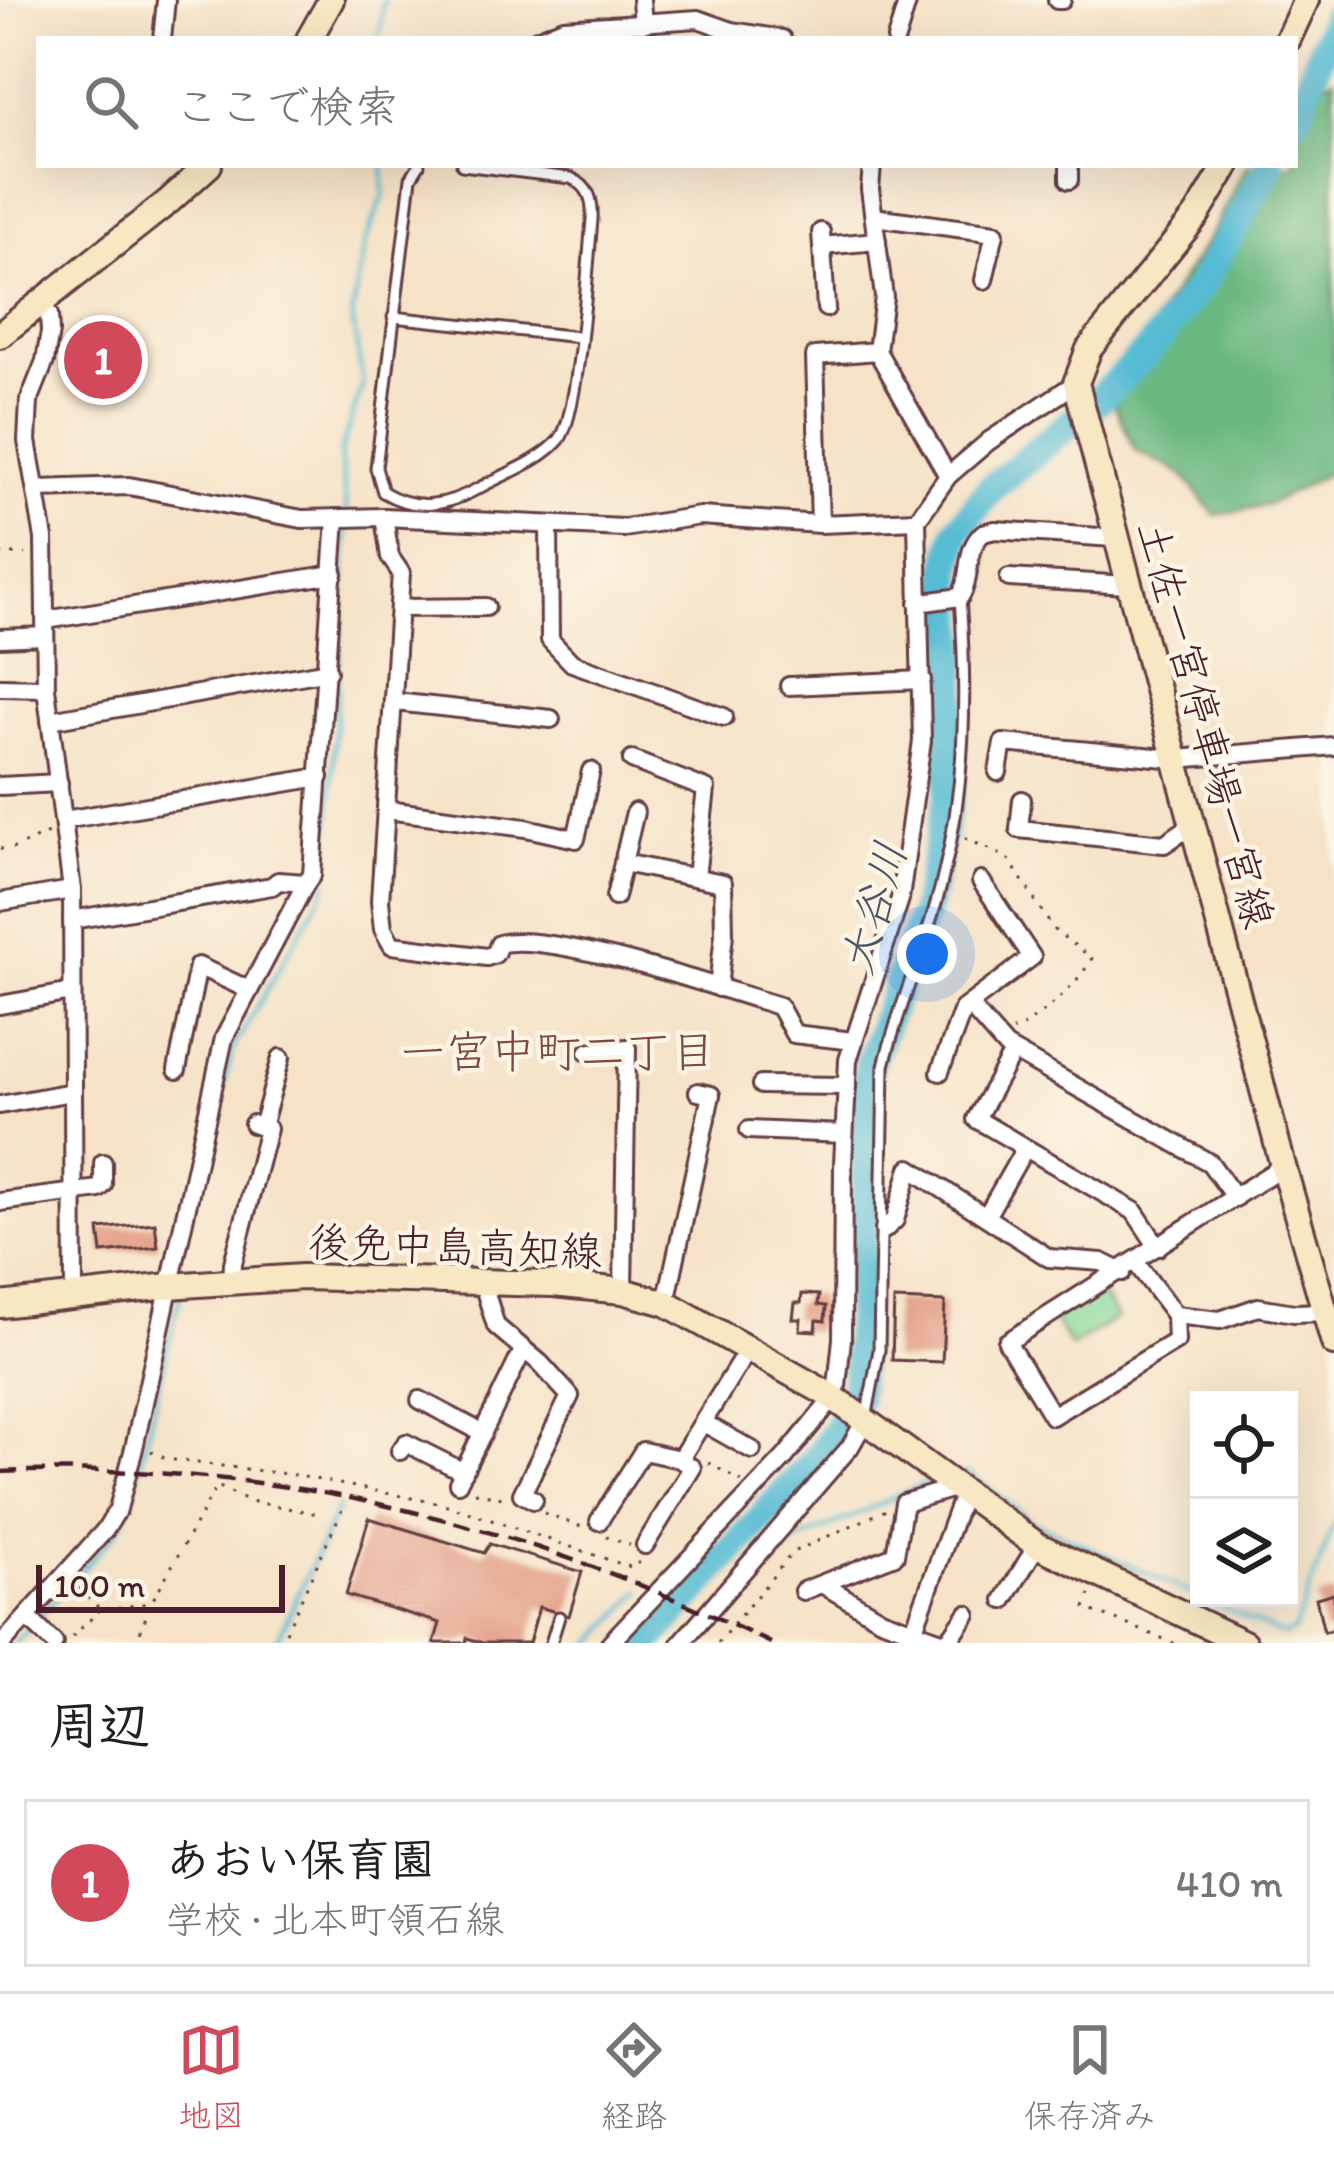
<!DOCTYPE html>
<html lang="ja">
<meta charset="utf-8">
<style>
:root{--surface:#fff;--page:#f2f2f2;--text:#202124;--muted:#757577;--line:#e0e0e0;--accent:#d1495b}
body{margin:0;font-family:Itim,"Klee One",sans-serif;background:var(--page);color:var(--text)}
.controls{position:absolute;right:36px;bottom:36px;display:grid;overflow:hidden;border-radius:0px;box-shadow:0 12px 48px #0002}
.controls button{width:108px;height:108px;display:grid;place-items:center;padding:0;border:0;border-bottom:3px solid var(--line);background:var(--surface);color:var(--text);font:60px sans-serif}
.scale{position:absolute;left:36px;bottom:30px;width:249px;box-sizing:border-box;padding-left:12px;border:6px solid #4a1f2b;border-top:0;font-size:33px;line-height:42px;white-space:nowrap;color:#4a1f2b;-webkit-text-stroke:9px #fcf5e5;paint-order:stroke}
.you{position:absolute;left:927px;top:954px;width:42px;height:42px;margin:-30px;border:9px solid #fff;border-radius:50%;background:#1a73e8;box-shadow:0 0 0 18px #1a73e833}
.badge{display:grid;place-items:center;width:78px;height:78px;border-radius:50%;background:var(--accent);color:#fff;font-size:39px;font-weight:700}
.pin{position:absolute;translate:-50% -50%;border:6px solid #fff;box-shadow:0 3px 12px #0006}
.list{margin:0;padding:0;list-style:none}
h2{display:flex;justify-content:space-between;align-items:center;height:156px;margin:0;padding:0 48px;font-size:51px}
h2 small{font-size:39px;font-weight:400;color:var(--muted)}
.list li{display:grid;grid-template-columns:78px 1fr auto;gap:36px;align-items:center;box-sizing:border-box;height:168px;margin:0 24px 24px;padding:0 24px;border:3px solid var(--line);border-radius:0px}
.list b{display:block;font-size:45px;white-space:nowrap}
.list p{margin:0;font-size:39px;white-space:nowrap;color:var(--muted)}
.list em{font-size:39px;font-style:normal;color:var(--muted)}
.icon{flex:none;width:66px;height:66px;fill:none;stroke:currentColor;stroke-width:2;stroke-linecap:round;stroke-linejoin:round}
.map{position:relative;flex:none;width:1334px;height:1643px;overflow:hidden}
.search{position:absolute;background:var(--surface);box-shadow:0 12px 48px #0002;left:36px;right:36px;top:36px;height:132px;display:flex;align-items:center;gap:30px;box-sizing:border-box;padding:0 42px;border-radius:0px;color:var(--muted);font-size:45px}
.sheet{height:348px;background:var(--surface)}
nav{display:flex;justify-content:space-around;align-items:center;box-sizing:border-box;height:168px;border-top:3px solid var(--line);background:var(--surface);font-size:33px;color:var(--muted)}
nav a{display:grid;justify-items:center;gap:6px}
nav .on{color:var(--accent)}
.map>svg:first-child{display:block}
.green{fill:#83d799;stroke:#667b62;stroke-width:3}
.forest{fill:#6ab881;stroke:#5a6c56;stroke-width:3}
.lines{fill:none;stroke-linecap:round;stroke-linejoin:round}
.stream{stroke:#56bcd4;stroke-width:4.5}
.river{stroke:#56bcd4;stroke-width:30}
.building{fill:#de8d76}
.service-casing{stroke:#643c42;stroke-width:15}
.minor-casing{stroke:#643c42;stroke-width:22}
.secondary-casing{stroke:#643c42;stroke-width:30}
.path{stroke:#643c42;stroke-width:3;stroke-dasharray:3 9;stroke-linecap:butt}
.service{stroke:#fff;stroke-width:9}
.minor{stroke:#fff;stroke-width:16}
.secondary{stroke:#f7e8c3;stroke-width:24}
.rail{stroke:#4a1f2b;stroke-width:4.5;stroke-dasharray:18 9;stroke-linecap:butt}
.labels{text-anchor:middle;stroke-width:9;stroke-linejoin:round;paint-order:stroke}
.street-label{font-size:42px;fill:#4a1f2b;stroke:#fcf5e5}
.water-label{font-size:45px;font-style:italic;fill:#4e5666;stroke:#fcf5e5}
.neighbourhood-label{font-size:45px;fill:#7e4645;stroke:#fcf5e5}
</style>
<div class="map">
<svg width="1334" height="1643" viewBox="0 0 1334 1643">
<rect width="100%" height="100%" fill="#fcf5e5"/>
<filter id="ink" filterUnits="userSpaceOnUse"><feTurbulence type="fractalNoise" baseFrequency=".00833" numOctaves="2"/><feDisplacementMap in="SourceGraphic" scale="24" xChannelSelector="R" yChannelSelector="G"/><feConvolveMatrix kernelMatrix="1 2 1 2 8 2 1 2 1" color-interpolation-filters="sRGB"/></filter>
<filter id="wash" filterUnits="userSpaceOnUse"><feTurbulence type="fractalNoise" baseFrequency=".004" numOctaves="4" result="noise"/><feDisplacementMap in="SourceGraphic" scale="48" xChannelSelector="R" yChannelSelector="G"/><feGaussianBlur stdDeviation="2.7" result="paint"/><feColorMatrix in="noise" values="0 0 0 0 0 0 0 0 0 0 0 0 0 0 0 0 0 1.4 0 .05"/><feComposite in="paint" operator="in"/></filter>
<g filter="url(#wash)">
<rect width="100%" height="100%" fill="#f5e2c7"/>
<polygon class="green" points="1099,1290 1117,1318 1071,1347 1053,1319"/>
<polygon class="forest" points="1334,78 1334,470 1267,505 1215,515 1182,474 1135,450 1113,402 1133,354 1210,236 1247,165 1295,165 1295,100"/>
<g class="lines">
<g class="stream">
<polyline points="379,39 384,0"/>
<polyline points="347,514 340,453 363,384 352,316 365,242 384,195 383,165"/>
<polyline points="202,1174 233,1049 326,887 347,525"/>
<polyline points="963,1474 969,1473 1031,1521 1283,1635 1294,1630 1334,1524"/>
<polyline points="38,1618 117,1531 131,1501 181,1292"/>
<polyline points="15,1643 30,1627"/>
<polyline points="276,1643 338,1507"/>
<polyline points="593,1643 641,1591"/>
<polyline points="703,1643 789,1545 928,1482"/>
</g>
<g class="river">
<polyline points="1295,119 1334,19"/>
<polyline points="647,1643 820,1454 855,1400 866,1177 865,1089 869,1065 925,909 949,795 954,636 949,569 957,532 990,489 1096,402 1148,351 1200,286 1270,165"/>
</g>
</g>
<g id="blocks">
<g class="building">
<polygon points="155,1223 158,1247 102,1253 99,1229"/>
<polygon points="802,1294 819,1295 818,1305 826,1306 825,1321 817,1320 816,1331 800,1330 801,1319 793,1319 795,1303 801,1303"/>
<polygon points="894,1300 945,1302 942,1362 892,1360"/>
<polygon points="369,1518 484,1553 490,1544 582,1572 569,1616 539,1607 529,1643 483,1643 467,1638 466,1643 434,1643 440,1623 346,1595"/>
<polygon points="1334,1593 1334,1629 1324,1632 1316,1598"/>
</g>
</g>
</g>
<g filter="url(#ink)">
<use href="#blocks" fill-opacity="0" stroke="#643c42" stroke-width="3"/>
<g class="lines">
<defs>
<g id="service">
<path d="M419,165L411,178L376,468L383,492C417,512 446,506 479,488C504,474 540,462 559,440C579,417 588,260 592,220C593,200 590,187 571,178L462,165"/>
<polyline points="393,317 579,337"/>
<path d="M866,1419L879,1350L884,1066C899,1003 927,944 942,881C966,787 967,694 960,597"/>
<polyline points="551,1643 559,1617"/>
</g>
<g id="minor">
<polyline points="641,0 643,24"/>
<polyline points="1057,0 1062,0"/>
<polyline points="162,39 166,0"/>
<polyline points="537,39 564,28 698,19 732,31 782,39"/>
<polyline points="896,39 908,0"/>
<polyline points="872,165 870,189 884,297 877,351 948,476"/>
<polyline points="1069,165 1069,180"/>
<polyline points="874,217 995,233 984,280"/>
<polyline points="821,232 826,308"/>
<polyline points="822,246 877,241"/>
<polyline points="42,301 49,315 50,332 45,361 29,401 27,441 44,538 46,688 72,890 74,1296"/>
<path d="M38,489L129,486L302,519L384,517L390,557L401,573L380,901L383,929L392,945L487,957L495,954L499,944C548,930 722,989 779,1006L794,1034L853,1041"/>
<polyline points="384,517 624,528 700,516 820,524 917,520"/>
<polyline points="820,524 815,356 877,351"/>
<polyline points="549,526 550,640 572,663 724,717"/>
<polyline points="1009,578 1128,585"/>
<path d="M918,603L960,597C973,576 963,551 983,533L995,530L1114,538"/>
<polyline points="402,608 486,607"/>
<polyline points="46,620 334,574"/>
<polyline points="0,638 45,636"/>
<polyline points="789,686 922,680"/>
<polyline points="0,687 46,688"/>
<polyline points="395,702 551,719"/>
<polyline points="50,720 328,671"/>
<polyline points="632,760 706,789 696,877"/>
<polyline points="998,772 1003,743 1177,759 1334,746"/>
<polyline points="0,786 59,783"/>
<polyline points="1022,800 1019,829 1164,844 1194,824"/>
<polyline points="387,810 526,828 576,839 591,771"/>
<polyline points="64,820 320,777"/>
<polyline points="623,863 723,883 724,934 718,988"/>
<polyline points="615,897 635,812"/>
<polyline points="0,902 72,890"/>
<polyline points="72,920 272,886 278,881 306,883 312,875 336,518"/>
<polyline points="0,1005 72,992"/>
<polyline points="969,1005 1006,1047 1210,1163 1235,1198"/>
<polyline points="588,1052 627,1048 623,1291"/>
<polyline points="1013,1052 976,1119 1134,1211 1158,1247"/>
<polyline points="177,1070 198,966 249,990"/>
<polyline points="940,1072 963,1009 1032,957 981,881"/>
<polyline points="761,1085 847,1086"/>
<polyline points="0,1105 72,1092"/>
<polyline points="262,1127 281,1058"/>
<polyline points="749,1130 844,1134"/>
<polyline points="0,1202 99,1189 103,1185 103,1163"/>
<polyline points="987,1215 1025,1148"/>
<polyline points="884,1230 895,1220 910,1168 1049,1258 1102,1262 1122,1272"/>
<polyline points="1136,1263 1175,1315 1176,1341 1052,1416 1007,1342 1283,1166"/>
<polyline points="232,1281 233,1263 268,1129 253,1124"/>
<polyline points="483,1284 496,1326 540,1363 570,1396 522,1494 534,1500"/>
<polyline points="666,1303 711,1095 698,1092"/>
<polyline points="1175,1315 1220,1320 1258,1307 1294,1313 1326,1312"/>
<polyline points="420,1400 483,1433"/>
<polyline points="704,1423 752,1450"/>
<polyline points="400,1451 406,1443 464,1472"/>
<polyline points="458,1483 523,1350"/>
<polyline points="599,1521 643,1451 680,1459 747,1351"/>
<polyline points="645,1545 692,1468 680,1459"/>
<polyline points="822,1584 881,1619 947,1643"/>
<polyline points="803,1591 895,1555 904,1503 957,1487"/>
<polyline points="1004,1600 1037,1545"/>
<polyline points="27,1617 54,1643"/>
<polyline points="914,1629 964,1492"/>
<polyline points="3,1643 105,1530 118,1509 134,1448 224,1038 306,883"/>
<polyline points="610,1643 785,1457 825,1408 837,1386 842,1339 843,1164 848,1060 900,899 922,741 917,520 948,476 989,441 1076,383"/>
<polyline points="681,1643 850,1447 866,1419"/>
<polyline points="947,1643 967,1614"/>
</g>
<g id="secondary">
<polyline points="309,39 331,0"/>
<polyline points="1288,39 1306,0"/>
<polyline points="1227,165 1197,215 1089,349 1076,383 1283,1166 1334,1343"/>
<polyline points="0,335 169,201 209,165"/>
<polyline points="0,1305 169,1286 302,1277 553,1284 623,1291 666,1303 831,1396 1037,1545 1244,1643"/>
</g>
</defs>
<use href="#service" class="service-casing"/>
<use href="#minor" class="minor-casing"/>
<use href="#secondary" class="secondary-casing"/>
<g class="path">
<polyline points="0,554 25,554"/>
<path d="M965,838L1008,858L1054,930L1092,958C1079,983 1037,1022 1012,1031"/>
<polyline points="0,849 15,848 48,833"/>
<polyline points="151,1451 166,1459 294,1475 447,1505 633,1568 639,1562"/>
<polyline points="708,1463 742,1481"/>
<polyline points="475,1492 507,1499"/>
<polyline points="544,1513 585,1528"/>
<polyline points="606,1536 630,1545"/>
<polyline points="79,1588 101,1610 150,1603"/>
<polyline points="1090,1594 1085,1608 1174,1643"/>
<polyline points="72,1637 99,1611"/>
<polyline points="136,1643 151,1603 217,1486 250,1501 318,1514"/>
<polyline points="281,1643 342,1510"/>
<polyline points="718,1643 793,1552 886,1510"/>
</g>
<use href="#service" class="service"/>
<use href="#minor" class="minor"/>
<use href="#secondary" class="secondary"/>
<path class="rail" d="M0,1472C279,1460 522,1523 771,1643"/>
</g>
</g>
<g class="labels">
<g class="street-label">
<text transform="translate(1206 724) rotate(75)" y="15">土佐一宮停車場一宮線</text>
<text transform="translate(455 1246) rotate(2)" y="15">後免中島高知線</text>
</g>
<g class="water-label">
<text transform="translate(873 908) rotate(-74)" y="16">大谷川</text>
</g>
<g class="neighbourhood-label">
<text x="558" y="1067">一宮中町二丁目</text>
</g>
</g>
</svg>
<div class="controls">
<button><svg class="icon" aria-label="locate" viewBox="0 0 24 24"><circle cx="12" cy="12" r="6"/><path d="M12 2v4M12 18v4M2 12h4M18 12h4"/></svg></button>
<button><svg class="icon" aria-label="layers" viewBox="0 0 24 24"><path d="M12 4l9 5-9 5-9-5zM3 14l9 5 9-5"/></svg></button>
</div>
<div class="scale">100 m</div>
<div class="you"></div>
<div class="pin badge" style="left:103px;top:360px">1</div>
<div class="search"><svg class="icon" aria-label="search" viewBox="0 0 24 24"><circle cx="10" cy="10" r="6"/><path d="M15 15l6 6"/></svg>ここで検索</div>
</div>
<section class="sheet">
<h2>周辺<small></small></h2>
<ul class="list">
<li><span class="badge">1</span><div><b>あおい保育園</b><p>学校 · 北本町領石線</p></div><em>410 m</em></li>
</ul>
</section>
<nav>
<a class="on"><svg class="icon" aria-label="map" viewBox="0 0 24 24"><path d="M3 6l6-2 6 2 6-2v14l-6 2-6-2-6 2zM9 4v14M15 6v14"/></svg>地図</a>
<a><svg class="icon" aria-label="directions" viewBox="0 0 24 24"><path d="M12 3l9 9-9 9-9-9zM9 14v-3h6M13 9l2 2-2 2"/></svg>経路</a>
<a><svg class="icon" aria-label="saved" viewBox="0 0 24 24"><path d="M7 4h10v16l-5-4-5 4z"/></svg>保存済み</a>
</nav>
